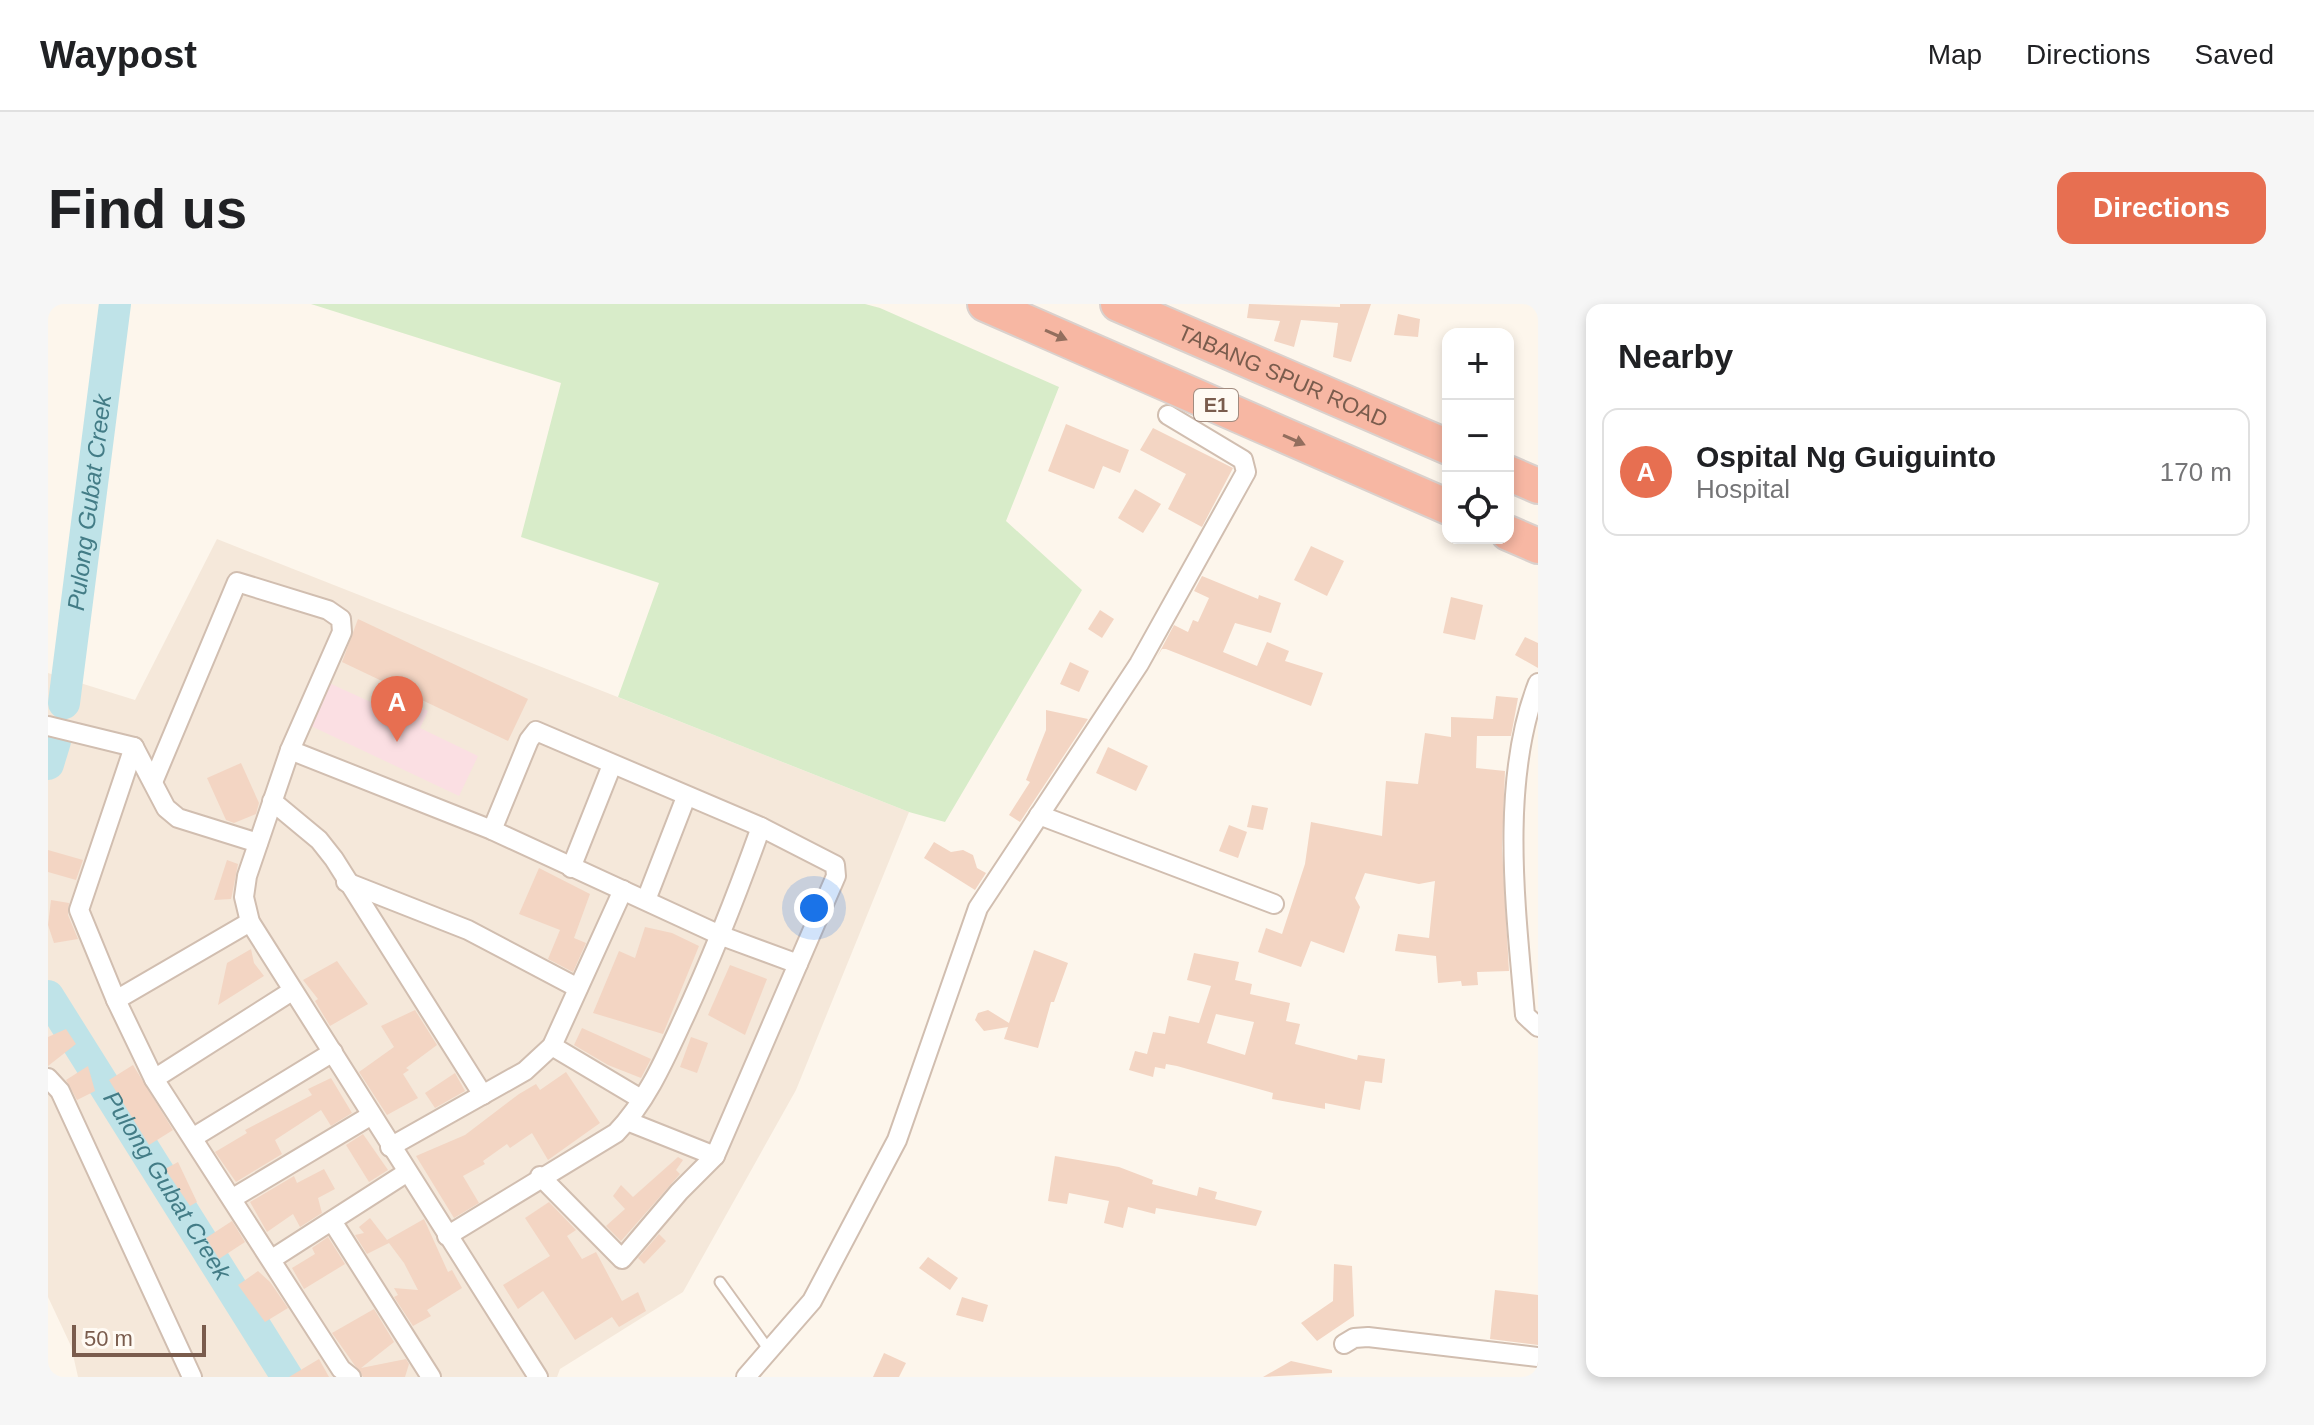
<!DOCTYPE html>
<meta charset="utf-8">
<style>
:root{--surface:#fff;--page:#f6f6f6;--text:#202124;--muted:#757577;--line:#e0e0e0;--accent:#e76f51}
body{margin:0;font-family:Helvetica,sans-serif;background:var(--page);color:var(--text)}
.controls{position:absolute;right:24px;top:24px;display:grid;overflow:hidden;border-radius:16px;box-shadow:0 4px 12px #0003}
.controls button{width:72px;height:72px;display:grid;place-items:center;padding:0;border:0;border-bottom:2px solid var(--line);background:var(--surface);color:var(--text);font:40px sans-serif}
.scale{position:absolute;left:24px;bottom:20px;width:134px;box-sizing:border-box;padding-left:8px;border:4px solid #7a5c4d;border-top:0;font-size:22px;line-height:28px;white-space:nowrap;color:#7a5c4d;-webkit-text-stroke:6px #fffaf3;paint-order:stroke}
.you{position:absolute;left:766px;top:604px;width:28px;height:28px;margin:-20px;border:6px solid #fff;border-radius:50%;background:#1a73e8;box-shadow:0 0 0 12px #1a73e833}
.badge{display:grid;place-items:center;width:52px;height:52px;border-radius:50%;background:var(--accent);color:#fff;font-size:26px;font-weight:700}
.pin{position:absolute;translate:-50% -66px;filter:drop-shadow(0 2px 4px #0008)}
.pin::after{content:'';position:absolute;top:42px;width:28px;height:24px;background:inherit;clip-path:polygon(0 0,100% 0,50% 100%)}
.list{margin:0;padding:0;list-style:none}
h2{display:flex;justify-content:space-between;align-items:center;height:104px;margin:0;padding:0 32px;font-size:34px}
h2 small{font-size:26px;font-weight:400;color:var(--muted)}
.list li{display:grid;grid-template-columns:52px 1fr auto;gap:24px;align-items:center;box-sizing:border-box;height:128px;margin:0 16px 16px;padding:0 16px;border:2px solid var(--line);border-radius:16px}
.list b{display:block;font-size:30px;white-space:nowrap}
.list p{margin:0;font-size:26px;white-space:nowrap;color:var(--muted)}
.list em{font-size:26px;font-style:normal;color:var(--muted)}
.icon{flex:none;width:44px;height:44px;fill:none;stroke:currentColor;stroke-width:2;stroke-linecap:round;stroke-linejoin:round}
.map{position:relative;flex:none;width:1490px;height:1073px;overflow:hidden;border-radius:16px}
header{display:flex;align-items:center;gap:48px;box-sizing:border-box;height:112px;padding:0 40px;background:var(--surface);border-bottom:2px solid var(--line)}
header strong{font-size:38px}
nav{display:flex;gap:44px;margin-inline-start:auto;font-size:28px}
.intro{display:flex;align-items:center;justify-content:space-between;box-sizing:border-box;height:192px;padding:0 48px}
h1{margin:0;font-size:56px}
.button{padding:20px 36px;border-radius:16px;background:var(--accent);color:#fff;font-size:28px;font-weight:700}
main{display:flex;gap:48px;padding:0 48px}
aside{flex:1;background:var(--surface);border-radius:16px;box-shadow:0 4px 12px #0003}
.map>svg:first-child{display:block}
.residential{fill:#f5e8da}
.medical{fill:#fbdfe3}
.green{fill:#d8ecc9}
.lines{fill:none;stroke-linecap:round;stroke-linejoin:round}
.river{stroke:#bfe3e8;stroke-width:32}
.building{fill:#f3d5c3;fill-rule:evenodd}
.service-casing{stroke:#d1beb0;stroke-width:13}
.minor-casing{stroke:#d1beb0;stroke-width:22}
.motorway-casing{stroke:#dad1cd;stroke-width:38}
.service{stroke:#fff;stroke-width:9}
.minor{stroke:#fff;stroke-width:18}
.motorway{stroke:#f7b7a3;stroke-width:34}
.oneway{fill:#936e5e}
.labels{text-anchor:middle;stroke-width:6;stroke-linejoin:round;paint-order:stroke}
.shield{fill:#fffaf3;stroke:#a28b7f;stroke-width:2}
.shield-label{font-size:20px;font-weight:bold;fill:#7a5c4d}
.street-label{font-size:22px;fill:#7a5c4d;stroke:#fffaf3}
.water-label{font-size:24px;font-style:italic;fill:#437c86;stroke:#fffaf3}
</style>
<header>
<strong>Waypost</strong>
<nav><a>Map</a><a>Directions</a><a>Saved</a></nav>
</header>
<div class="intro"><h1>Find us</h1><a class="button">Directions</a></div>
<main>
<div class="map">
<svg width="1490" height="1073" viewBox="0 0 1490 1073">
<rect width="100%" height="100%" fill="#fdf6ec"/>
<polygon class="residential" points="169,235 861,508 748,786 635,988 512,1065 509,1073 30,1073 23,1042 0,993 0,369 87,396"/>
<polygon class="medical" points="281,379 338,405 346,391 380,407 372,424 430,452 411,492 261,421"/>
<polygon class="green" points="263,0 817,0 832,4 1011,83 958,217 1034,286 897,518 861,508 570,393 611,279 473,233 513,79"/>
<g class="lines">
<g class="river">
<path id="s1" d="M16,399L67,0"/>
<polyline points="0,460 7,437"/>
<path id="s2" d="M0,692L239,1073"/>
</g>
</g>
<g class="building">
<polygon points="1201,0 1292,3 1292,0 1323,0 1303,58 1285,53 1290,19 1253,16 1246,43 1226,37 1232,17 1199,14"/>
<polygon points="1350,10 1372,15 1370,33 1346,31"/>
<polygon points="1018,120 1081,146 1072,169 1055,162 1046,185 1000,167"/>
<polygon points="1105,124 1185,164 1154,223 1120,205 1138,170 1092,146"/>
<polygon points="1087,185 1113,200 1095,229 1070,214"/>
<polygon points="1263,242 1296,257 1279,292 1246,276"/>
<polygon points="1154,272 1210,295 1211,291 1233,299 1223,329 1187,319 1175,348 1209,362 1219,338 1241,347 1237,357 1275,369 1263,402 1118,345 1114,345 1109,353 1126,321 1140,328 1145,316 1150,318 1161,294 1146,287"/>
<polygon points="1403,293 1435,301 1427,336 1395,329"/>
<polygon points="1052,306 1066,315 1054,334 1040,325"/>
<polygon points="310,315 480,395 460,437 294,358"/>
<polygon points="1477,333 1490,339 1490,364 1467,351"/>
<polygon points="1022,358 1041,367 1031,388 1012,380"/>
<polygon points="1448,392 1470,394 1463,432 1429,432 1428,464 1457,467 1454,544 1461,667 1429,668 1430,681 1414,682 1413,677 1390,679 1388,652 1347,647 1350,630 1381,634 1387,577 1371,580 1317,569 1307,594 1312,603 1296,649 1263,637 1253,663 1210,648 1218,624 1234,630 1257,560 1263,518 1334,532 1338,477 1370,480 1377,429 1403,433 1403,413 1445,415"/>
<polygon points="998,406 1040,415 972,518 961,511 982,478 978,476 998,426"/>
<polygon points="1060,443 1100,462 1088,487 1048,469"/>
<polygon points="193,459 211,499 208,510 186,519 178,516 159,474"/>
<polygon points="1204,501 1220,504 1215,526 1199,523"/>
<polygon points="1181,521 1199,528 1190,554 1171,547"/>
<polygon points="886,538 903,548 915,546 925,551 929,564 938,569 927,586 876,554"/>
<polygon points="0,546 35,556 28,576 0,568"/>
<polygon points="179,556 190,560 184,591 183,595 166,596"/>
<polygon points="491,564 542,590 526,634 538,639 525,668 500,655 512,626 471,610"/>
<polygon points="3,596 21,599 20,611 30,635 6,639 0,621"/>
<polygon points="597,623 624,629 651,642 615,730 545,709 571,647 587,654"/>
<polygon points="203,645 206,659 216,672 170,701 179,659"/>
<polygon points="986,646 1020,659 1006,698 1003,698 990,744 956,735 960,723 936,727 927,716 930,709 940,706 961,719"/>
<path d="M1146,649L1191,658L1187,676L1204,680L1202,690L1242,699L1238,717L1252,720L1247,740L1309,756L1310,751L1337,755L1334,779L1317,777L1312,806L1277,799V805L1224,795L1225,789L1129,762L1118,760L1117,765L1107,763L1105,773L1081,766L1087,747L1099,750L1105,728L1117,730L1121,712L1151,719L1163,682L1139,676ZM1168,710L1206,718L1197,751L1159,739Z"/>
<polygon points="289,657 320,700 282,722 267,697 270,695 255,676"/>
<polygon points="682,661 719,675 697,731 660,711"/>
<polygon points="367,706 389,741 358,764 361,766 355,770 370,794 339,811 311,768 346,743 333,722"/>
<polygon points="534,724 603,755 593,774 560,761 526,741"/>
<polygon points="18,725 28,740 0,762 0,733"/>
<polygon points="643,733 660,739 649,769 632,763"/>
<polygon points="85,761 125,826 101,841 61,776"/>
<polygon points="40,762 47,787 29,796 18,776"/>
<polygon points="518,768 552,819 500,856 484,829 462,844 459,840 435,857 437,860 415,872 431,899 406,914 368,852 417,831 471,790 488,780 492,786"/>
<polygon points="407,769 417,787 387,804 377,789"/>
<polygon points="283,774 304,809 283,822 273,806 227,836 234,850 188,878 167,848 199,829 197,826 264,791 260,785"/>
<polygon points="315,830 340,866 321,878 298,841"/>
<polygon points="1007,852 1071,863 1105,876 1104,880 1149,892 1151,883 1169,888 1167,895 1214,907 1208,922 1108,904 1107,910 1080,903 1075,924 1056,919 1061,897 1021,889 1019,900 1000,897"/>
<polygon points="630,853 635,856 628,866 632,870 573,937 558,922 577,905 565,892 573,881 585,893"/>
<polygon points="130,858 149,898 142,902 117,865"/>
<polygon points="276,865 287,885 270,894 274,909 252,923 245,910 219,928 202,898 246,872 249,879"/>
<polygon points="501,898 528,926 519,932 534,955 548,948 574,997 590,988 598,1007 571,1023 564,1013 527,1036 495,987 470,1005 455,981 502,952 477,914"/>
<polygon points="322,914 339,936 376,915 400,968 404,966 414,984 379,1006 383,1012 365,1022 346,993 350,991 346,984 370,986 356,959 341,939 319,950 307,931 316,929 311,923"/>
<polygon points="184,917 197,938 171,955 158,934"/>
<polygon points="611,930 618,937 596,960 590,954"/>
<polygon points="280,933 297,960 256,985 244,964 267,950 264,944"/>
<polygon points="880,953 910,974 902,986 871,964"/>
<polygon points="1286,960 1304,962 1306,1012 1269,1037 1253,1019 1285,997"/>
<polygon points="210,967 222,978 240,1004 217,1018 190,981"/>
<polygon points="1447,986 1490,991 1490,1041 1442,1035"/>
<polygon points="914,993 940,1001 935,1018 908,1011"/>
<polygon points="326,1005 346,1038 313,1064 358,1055 361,1060 357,1073 315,1073 284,1029"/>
<polygon points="836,1049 858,1059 851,1073 825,1073"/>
<polygon points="271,1055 281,1073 241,1073"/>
<polygon points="1243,1057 1284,1066 1284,1069 1215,1073"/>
</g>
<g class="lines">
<defs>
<polyline id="service" points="672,978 721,1046"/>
<g id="minor">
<path d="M1490,379C1451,479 1468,607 1477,711L1490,723"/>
<polyline points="0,422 86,443 118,504 130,514 210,539"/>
<polyline points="86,443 31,606 68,696 106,775 293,1065 303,1073"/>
<polyline points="242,446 444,526 674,632 750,660"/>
<polyline points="105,478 189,278 280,306 293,315 294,328 242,446 199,572 196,593 202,618 490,1073"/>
<polyline points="224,497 271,536 286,555 435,791"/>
<polyline points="991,511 1226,600"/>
<polyline points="444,526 481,436 488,427 713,523 787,561 788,572 667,852 631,888 574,955 492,872"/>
<polyline points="523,564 564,461"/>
<polyline points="298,578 420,626 530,684"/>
<polyline points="598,596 638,493"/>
<polyline points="68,696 202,618"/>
<polyline points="504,742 593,795"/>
<polyline points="0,774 12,787 144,1073"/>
<polyline points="106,775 244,687"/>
<polyline points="579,817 667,852"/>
<polyline points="146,833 285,748"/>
<polyline points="342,843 477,767 504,742 575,586"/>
<polyline points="185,894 322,812"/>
<polyline points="284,917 383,1073"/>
<path d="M399,932L568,829C598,798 616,757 634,718C664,654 689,590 713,523"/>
<polyline points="224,955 358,869"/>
<polyline points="1296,1040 1306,1034 1320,1033 1490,1053"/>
<polyline points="698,1073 764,997 849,836 930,604 1091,360 1198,168 1195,156 1120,111"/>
</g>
<g id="motorway">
<polyline points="937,0 1400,203"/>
<path id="s3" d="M1070,0L1400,143"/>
<polyline points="1460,169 1490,182"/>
<polyline points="1460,229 1490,242"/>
</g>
</defs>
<use href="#service" class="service-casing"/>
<use href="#minor" class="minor-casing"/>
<use href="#motorway" class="motorway-casing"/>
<use href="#service" class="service"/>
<use href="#minor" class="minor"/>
<use href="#motorway" class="motorway"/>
</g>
<defs><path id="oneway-solid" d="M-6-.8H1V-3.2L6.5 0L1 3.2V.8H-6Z" transform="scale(2)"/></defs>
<g class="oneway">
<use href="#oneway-solid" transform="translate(1008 31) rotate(24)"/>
<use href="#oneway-solid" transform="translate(1246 136) rotate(24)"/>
</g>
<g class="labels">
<rect class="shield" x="1146" y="85" width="44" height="32" rx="6"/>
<g class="shield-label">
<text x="1168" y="108">E1</text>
</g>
<g class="street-label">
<text dy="8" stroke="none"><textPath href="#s3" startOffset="180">TABANG SPUR ROAD</textPath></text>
</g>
<g class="water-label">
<text dy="8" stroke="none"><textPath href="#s1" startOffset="202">Pulong Gubat Creek</textPath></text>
<text dy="8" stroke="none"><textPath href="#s2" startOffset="224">Pulong Gubat Creek</textPath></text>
</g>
</g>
</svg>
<div class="controls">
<button>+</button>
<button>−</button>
<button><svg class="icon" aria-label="locate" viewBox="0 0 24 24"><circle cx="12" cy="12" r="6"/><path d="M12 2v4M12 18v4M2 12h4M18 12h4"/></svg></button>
</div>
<div class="scale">50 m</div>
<div class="you"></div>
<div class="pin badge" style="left:349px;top:438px">A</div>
</div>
<aside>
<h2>Nearby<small></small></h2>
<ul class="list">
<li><span class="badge">A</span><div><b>Ospital Ng Guiguinto</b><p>Hospital</p></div><em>170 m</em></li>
</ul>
</aside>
</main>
